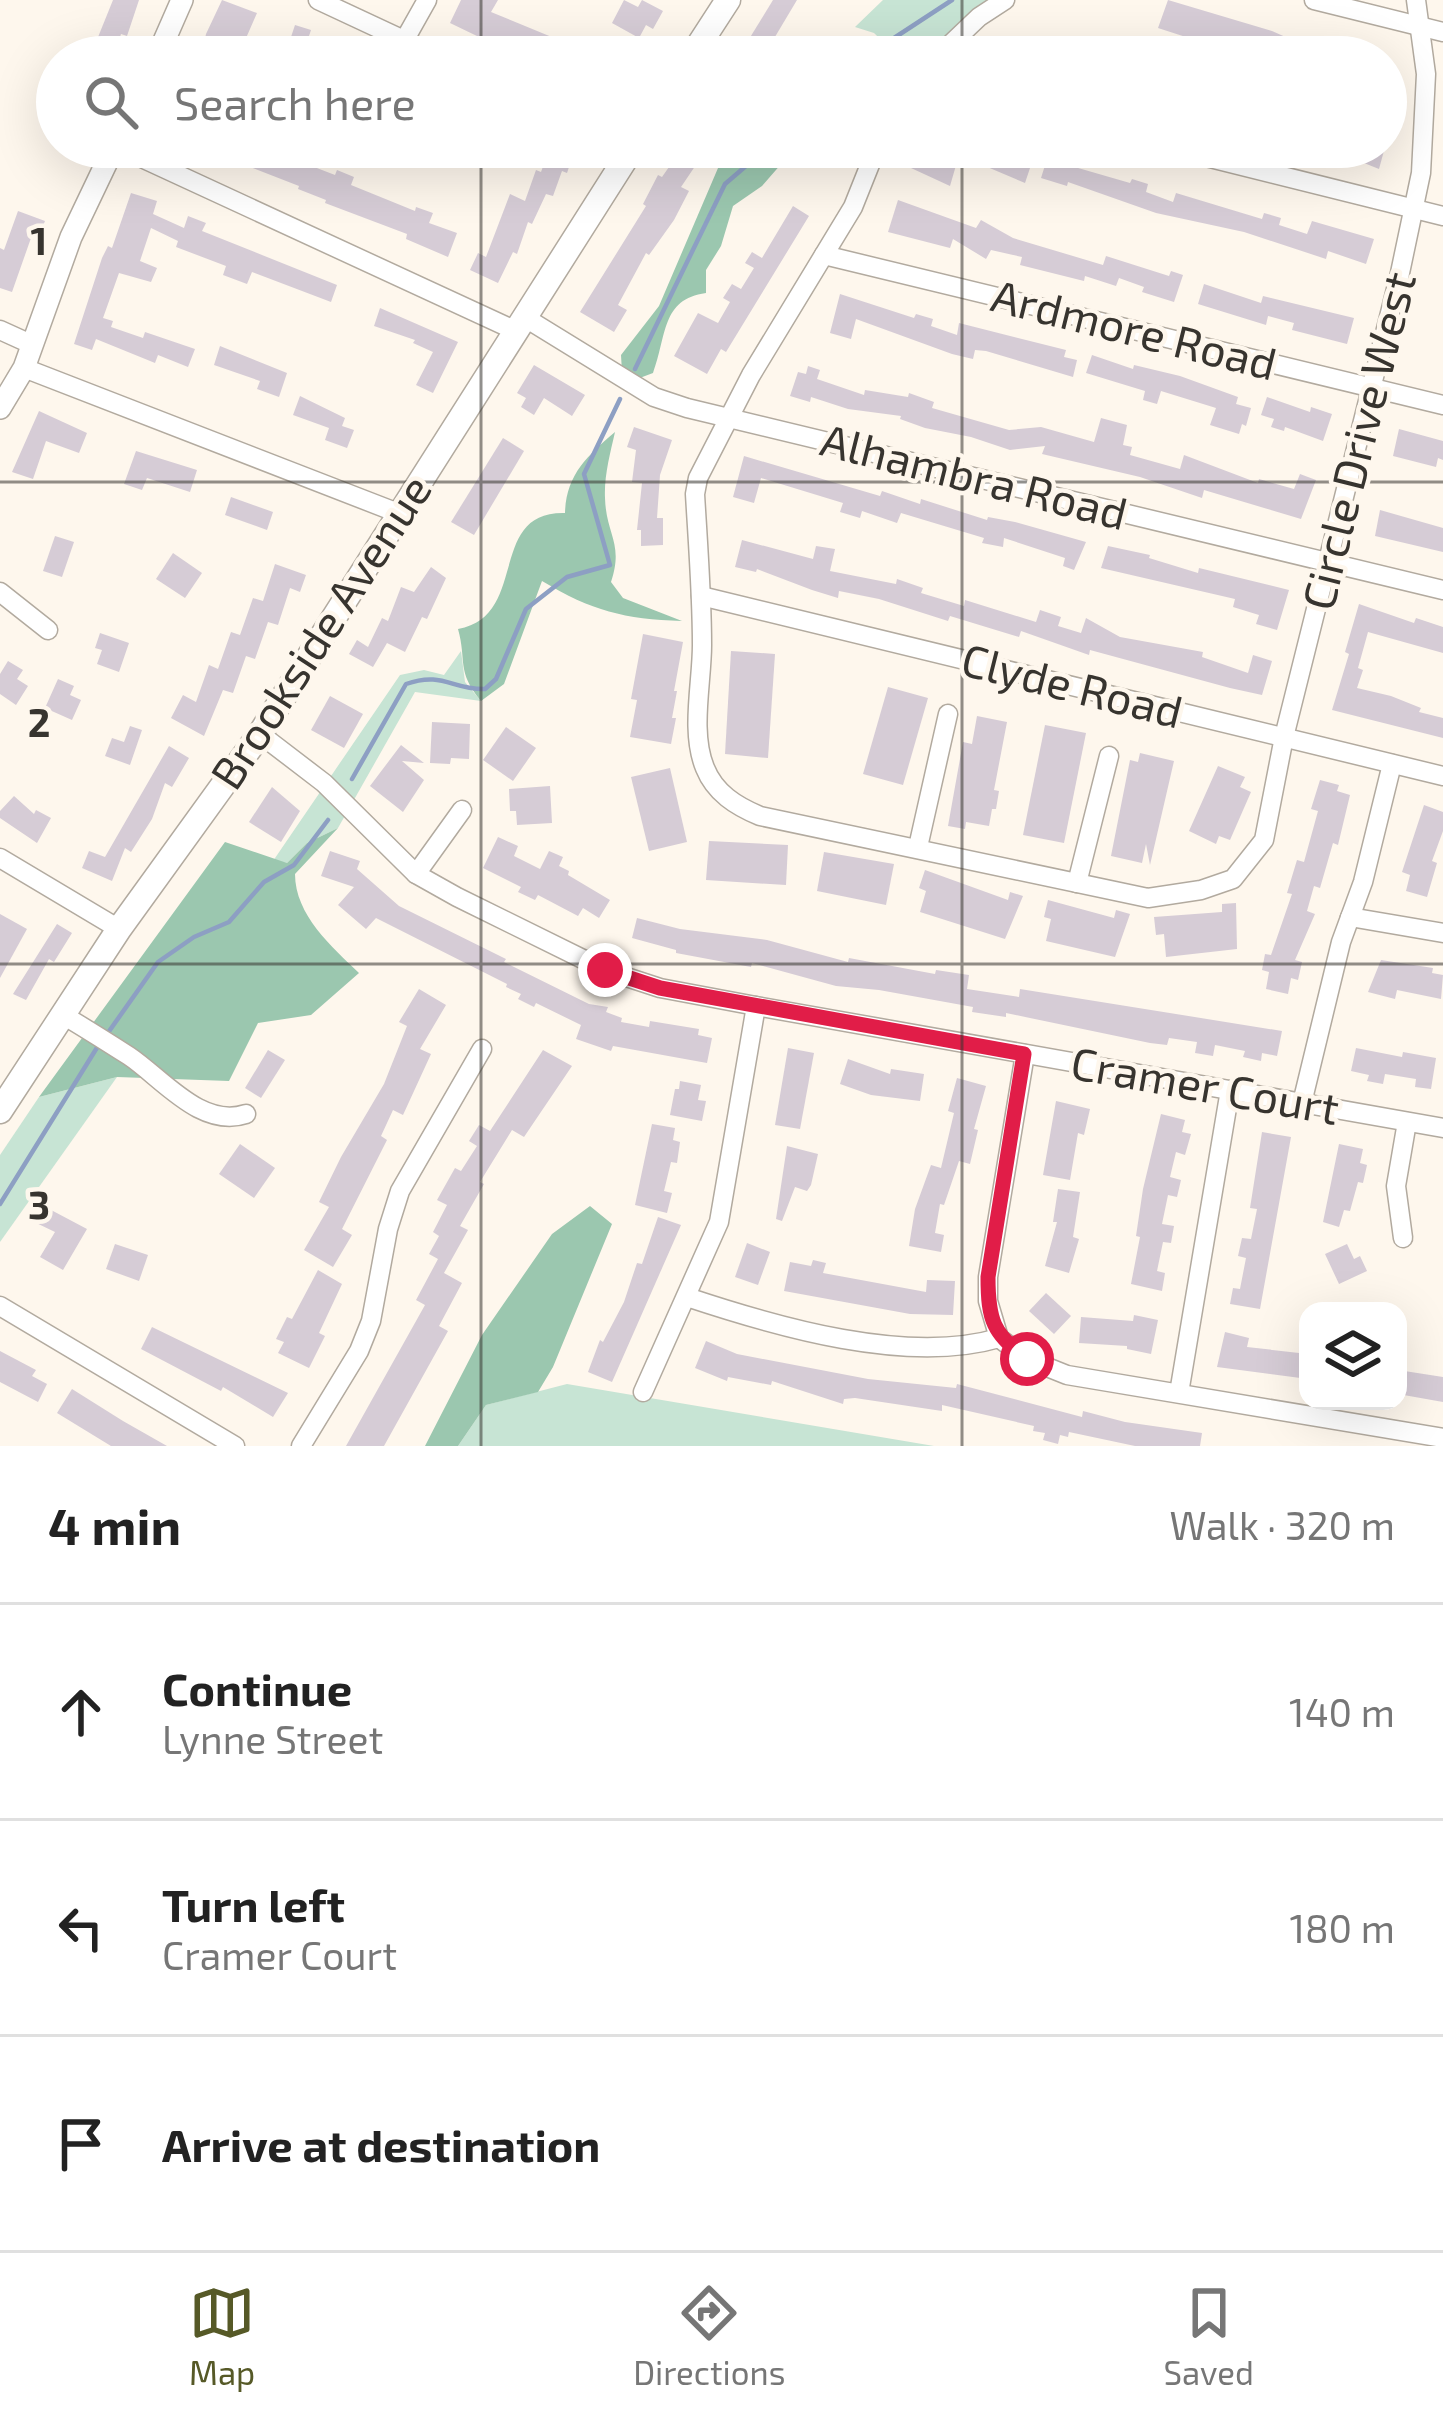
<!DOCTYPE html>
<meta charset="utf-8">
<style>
:root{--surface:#fff;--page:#f6f6f6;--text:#222;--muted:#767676;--line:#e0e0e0;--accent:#565927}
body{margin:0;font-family:"Exo 2",sans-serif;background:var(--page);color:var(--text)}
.controls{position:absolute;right:36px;bottom:36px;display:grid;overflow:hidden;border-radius:24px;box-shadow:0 12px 48px #0002}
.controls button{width:108px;height:108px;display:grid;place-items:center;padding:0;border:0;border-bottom:3px solid var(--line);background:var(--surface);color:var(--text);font:60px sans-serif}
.stop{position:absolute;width:36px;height:36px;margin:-27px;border:9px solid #e11d48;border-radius:50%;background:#fff}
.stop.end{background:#e11d48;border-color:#fff;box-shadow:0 3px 12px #0008}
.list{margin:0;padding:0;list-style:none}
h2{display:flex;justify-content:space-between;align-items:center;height:156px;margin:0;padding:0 48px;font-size:51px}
h2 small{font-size:39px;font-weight:400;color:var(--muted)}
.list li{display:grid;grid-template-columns:78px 1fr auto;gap:36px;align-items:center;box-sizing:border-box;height:216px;padding:0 48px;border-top:3px solid var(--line)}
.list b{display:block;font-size:45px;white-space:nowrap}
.list p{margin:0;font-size:39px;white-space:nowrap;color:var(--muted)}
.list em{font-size:39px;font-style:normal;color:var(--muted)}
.icon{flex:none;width:66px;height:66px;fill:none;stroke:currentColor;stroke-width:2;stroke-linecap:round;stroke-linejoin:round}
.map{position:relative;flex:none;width:1443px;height:1446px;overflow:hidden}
.search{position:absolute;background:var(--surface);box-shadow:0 12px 48px #0002;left:36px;right:36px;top:36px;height:132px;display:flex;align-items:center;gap:30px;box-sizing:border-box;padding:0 42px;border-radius:66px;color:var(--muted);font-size:45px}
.sheet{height:804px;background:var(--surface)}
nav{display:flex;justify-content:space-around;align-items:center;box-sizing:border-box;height:168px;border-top:3px solid var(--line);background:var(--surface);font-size:33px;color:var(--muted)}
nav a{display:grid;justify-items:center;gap:6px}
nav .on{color:var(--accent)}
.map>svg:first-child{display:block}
.green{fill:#c7e4d4}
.forest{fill:#9bc7af}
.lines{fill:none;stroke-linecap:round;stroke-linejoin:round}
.stream{stroke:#8d9fc3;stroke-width:4.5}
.building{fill:#d6ccd6}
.minor-casing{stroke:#b2aa9f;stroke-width:21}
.tertiary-casing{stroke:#b2aa9f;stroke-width:24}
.secondary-casing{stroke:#b2aa9f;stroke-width:27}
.minor{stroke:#fff;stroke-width:18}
.tertiary{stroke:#fff;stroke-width:21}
.secondary{stroke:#fff;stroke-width:24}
.route{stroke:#e11d48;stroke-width:15}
.grid{fill:none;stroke:#37342f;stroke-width:3;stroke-opacity:0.55}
.labels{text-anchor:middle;stroke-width:9;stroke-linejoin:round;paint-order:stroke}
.street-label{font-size:45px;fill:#37342f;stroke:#fef7ed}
.grid-label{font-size:39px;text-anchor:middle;font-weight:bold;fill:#37342f;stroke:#fef7ed;stroke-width:9;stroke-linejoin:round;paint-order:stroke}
</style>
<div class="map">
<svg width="1443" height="1446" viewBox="0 0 1443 1446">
<rect width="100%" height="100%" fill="#fef7ed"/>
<g class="green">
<polygon points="883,0 1001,0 934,57 899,57 874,33 855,27"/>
<polygon points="461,651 465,682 481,701 415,692 338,828 307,843 287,863 273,861 400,675 424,670 444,675"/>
<polygon points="117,1077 0,1242 0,1155 39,1097"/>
<polygon points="567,1384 934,1446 458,1446 486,1405"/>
</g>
<g class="forest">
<path d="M727,147H796L762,186L733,206L721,246L706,270V293C661,299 667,336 653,373L637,379L622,372L621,355L659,306Z"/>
<path d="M615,432C610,454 604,476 605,498C606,535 624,543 611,582L623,598L682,621C624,619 592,611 542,581L504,684L481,701C456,671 467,661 458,629C530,616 486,511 565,513C566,475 587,456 615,432Z"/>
<path d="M338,828L295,874C295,915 332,947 359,973L311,1015L258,1023L229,1081L117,1077L39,1097L225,842L287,863L307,843Z"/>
<polygon points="590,1206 612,1224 553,1367 538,1392 486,1405 458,1446 425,1446 482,1335 552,1234"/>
</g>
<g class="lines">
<g class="stream">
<polyline points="865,57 952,0"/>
<polyline points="635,369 725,184 768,147"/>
<path d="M352,779L406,684C443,671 452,690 485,689L496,679L526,609L567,577L610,565L584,474L620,399"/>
<polyline points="105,1037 158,962 194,937 229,922 264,882 294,865 328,820"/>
<polyline points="0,1204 98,1046"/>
</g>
</g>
<g class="building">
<polygon points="113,0 139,0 127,36 121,34 116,50 129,57 90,57"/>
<polygon points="222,0 257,13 243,45 272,57 220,54 220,57 201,57 206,34"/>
<polygon points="461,0 498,0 491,12 559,40 553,57 522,57 476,40 477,36 450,23"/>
<polygon points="624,0 638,7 642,0 663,11 653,29 646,25 639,38 612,23"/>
<polygon points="773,0 797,0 763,57 738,57"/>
<polygon points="1168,0 1272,31 1308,47 1305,57 1266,57 1227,47 1226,50 1158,28"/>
<polygon points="295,25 311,30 309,36 332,44 327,57 310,57 287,49"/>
<polygon points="199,147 271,147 270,150 335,175 337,170 354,177 351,185 415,211 416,207 433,213 429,223 457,233 448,257 406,239 407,234 325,203 326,200 298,189 299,186"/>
<polygon points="550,147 573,155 567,173 562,171 553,196 546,194 532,224 528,222 517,254 513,252 498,283 470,270 478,253 486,257 510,194 525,201 536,170 541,172"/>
<polygon points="683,147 708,147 681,187 689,191 674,220 649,255 646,253 618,305 627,310 614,332 580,312 646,206 643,204 658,175 662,177"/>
<polygon points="920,147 993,147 1019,156 1017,161 1031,165 1025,183 959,155 950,186 911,168"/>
<polygon points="1324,147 1385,147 1379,169"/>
<polygon points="1047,159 1130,183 1132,179 1148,184 1146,192 1173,202 1176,193 1262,219 1264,213 1281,218 1279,225 1307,234 1312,221 1374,239 1366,264 1328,251 1326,259 1244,232 1156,213 1068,182 1067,186 1041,178"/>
<polygon points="131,193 157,201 153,214 184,228 188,216 206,223 202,231 337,285 331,302 252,272 247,284 223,275 226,266 176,247 178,241 151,228 140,261 157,268 151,282 119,273 103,318 113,321 111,327 143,338 145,332 195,349 188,367 158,355 155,363 96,339 92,350 74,344 102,258 108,246 112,248"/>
<polygon points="898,200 976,228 981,220 1013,238 1103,265 1106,256 1169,276 1171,271 1183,275 1174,302 1142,292 1144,287 1119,278 1116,286 1085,276 1084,281 1020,265 1022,257 991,250 986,259 953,239 950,248 888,232"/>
<polygon points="793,206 809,216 726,352 721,349 707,374 674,356 698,313 718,323 730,302 723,298 732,284 741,289 754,268 745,263 752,252 762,258"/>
<polygon points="18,211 45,221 37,241 31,238 12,292 0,288 0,248 4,250"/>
<polygon points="1204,284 1261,303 1263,296 1354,318 1347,344 1292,330 1294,323 1268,316 1266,325 1198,304"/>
<polygon points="840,294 914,318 916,314 933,319 931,326 957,335 959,323 1066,350 1064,357 1077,360 1073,377 986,351 975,350 973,359 952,354 856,319 851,339 830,333"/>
<polygon points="380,308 458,342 433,393 416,385 433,352 413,343 415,340 374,326"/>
<polygon points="220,346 287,373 279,397 257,389 260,381 214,365"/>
<polygon points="1092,355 1133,369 1134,365 1180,376 1238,397 1236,404 1251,408 1246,426 1242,424 1239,434 1210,425 1216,408 1161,391 1157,404 1143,400 1145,391 1086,373"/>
<polygon points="534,365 585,395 572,416 544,398 534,415 521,407 526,398 517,393"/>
<polygon points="808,366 820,370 817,379 864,395 865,390 908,397 909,393 934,402 932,408 1009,430 1041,427 1094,442 1101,418 1127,425 1123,445 1132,447 1130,455 1180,469 1184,455 1258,483 1259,479 1294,489 1300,474 1316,480 1301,519 1204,490 1202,498 1140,477 1042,454 1045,446 1010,450 971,437 925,428 900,419 901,416 848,409 811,397 810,402 790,396 798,372 806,374"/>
<polygon points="300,396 345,418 342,426 354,430 347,448 325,440 329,428 293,415"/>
<polygon points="1267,397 1310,412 1311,407 1332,414 1323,441 1285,427 1284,431 1271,427 1274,419 1261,415"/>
<polygon points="39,411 87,433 79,453 46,441 33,479 12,472"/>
<polygon points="634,427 672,440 660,475 657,518 663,518 663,545 641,546 641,530 637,530 642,483 632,482 636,450 627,447"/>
<polygon points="1399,429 1443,441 1443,460 1438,458 1436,467 1393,456"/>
<polygon points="503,438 524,451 474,535 451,522"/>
<polygon points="136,451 197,470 190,492 147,478 142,490 124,484"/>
<polygon points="744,456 880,496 882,491 920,504 921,499 987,520 988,517 1015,522 1086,542 1074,570 1063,566 1065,558 1004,538 1003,547 982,543 984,538 901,513 897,523 862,511 860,518 840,512 843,503 761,478 754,503 733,497"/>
<polygon points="231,497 273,512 267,530 225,515"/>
<polygon points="1380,510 1443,528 1443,552 1375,536"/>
<polygon points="55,536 74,542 62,577 43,571"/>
<polygon points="742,540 813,559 816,546 835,549 830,571 896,584 897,579 923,588 921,593 964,606 965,600 1036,622 1040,610 1061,617 1058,626 1081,633 1086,618 1120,637 1203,652 1202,657 1248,673 1253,655 1272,661 1262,695 1230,688 1090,650 1089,655 1021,631 1019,637 950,616 948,621 879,599 839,591 838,598 812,590 757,569 756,572 735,567"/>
<polygon points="1108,546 1150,555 1149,558 1198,573 1199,568 1289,590 1277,630 1256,624 1259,615 1233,607 1235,599 1101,568"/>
<polygon points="173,553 202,573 185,598 156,579"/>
<polygon points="275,564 306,575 300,592 290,588 278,625 268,622 255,659 246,656 233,693 223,690 204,736 171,718 183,695 196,702 209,665 218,669 231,632 240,635 253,598 263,601"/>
<polygon points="431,567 446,578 427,619 422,617 405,652 387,643 373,667 349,654 357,640 368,647 382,618 388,621 401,587 414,592"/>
<polygon points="1359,604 1414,623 1416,618 1443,627 1443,653 1368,632 1358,668 1363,670 1357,688 1391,696 1421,708 1419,712 1443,718 1443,738 1332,710 1349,654 1345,652"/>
<polygon points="100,633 129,643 119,672 97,664 102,650 95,648"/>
<polygon points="643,634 683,642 674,691 677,691 672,718 676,718 671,744 630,737 637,700 631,699"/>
<polygon points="731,651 775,654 768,758 725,754"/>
<polygon points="8,661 23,670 17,679 28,686 16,705 0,694 0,674"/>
<polygon points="58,679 74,686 70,695 81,700 72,720 45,708"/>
<polygon points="888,687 928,698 903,785 863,774"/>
<polygon points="330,696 363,714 344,748 311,730"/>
<polygon points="977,716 1007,722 994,790 999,791 996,809 992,809 989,826 966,822 965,829 948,826 963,742 972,744"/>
<polygon points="432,722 470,724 469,759 451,758 450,764 430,763"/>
<polygon points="1045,725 1086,733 1064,843 1023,835"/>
<polygon points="130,726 142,730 130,765 105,756 112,738 124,742"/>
<polygon points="506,727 536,748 513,781 483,760"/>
<polygon points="401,745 424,763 402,761 424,780 403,812 370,786"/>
<polygon points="169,746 189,758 172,787 165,783 152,819 131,852 125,848 112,881 82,868 89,851 105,857"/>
<polygon points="1140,753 1174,761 1150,865 1146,844 1142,863 1111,856 1130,760 1138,762"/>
<polygon points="1218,766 1245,777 1240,787 1251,792 1230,840 1219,836 1216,844 1189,831"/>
<polygon points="670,768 687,842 649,851 631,777"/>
<polygon points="1320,780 1339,785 1337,791 1350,795 1338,845 1333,843 1320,888 1314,886 1307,911 1315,914 1295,960 1302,962 1298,980 1291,978 1288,994 1266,989 1269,972 1262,970 1265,954 1271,955 1292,894 1287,893 1297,860 1304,862 1318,811 1311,809"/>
<polygon points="550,786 552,823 517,825 516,811 510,811 509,789"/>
<polygon points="272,787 300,811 281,842 249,822"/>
<polygon points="14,796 34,814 36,810 51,818 37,843 0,818 0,811"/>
<polygon points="1424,805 1443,812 1443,831 1432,861 1437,863 1427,897 1406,891 1410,875 1402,872"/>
<polygon points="498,837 518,846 514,856 540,869 549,851 563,857 559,866 569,871 568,875 610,900 599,918 583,908 578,916 538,895 535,900 518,892 521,887 483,868"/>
<polygon points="709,841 788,845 786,885 706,880"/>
<polygon points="330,851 360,861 357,869 399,906 506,959 504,962 589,1004 608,1007 606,1012 622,1018 621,1022 649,1027 650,1021 699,1029 698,1035 712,1038 707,1063 613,1046 611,1051 576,1039 581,1025 536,1003 534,1007 518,999 521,994 506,987 507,984 376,918 366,929 338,905 354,887 321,876"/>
<polygon points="824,852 894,864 886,905 817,891"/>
<polygon points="925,870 1008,900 1010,892 1023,896 1005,939 920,912 926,891 919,888"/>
<polygon points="1048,900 1114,918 1116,910 1130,914 1115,957 1046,941 1051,919 1044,917"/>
<polygon points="1236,903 1237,949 1166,957 1164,934 1156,935 1154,917 1222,912 1222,904"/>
<polygon points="0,914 27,929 0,978"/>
<polygon points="637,918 680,929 767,940 848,962 849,958 935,974 936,970 969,975 967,989 1019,997 1020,989 1282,1031 1277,1056 1262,1053 1261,1061 1243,1057 1245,1051 1215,1045 1213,1056 1195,1053 1197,1042 1169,1038 1167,1045 1150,1043 1006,1013 1006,1017 972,1012 973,1007 879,990 836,986 752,963 751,967 676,953 676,950 632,938"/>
<polygon points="57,924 72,933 54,962 49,959 26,1000 13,994"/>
<polygon points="1381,960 1433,968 1432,973 1443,975 1441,999 1397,990 1395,999 1368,992"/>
<polygon points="419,989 446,1005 420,1049 431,1054 403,1115 393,1110 381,1136 387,1140 342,1229 352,1235 333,1267 304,1250 329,1207 319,1202 341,1157 384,1084 407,1026 399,1022"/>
<polygon points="788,1048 814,1053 800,1129 775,1125"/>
<polygon points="1356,1048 1402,1057 1403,1052 1436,1058 1431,1089 1415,1087 1416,1079 1385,1074 1383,1084 1367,1081 1369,1075 1351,1071"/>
<polygon points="268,1050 285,1060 261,1098 245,1088"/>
<polygon points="543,1050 572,1066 524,1137 512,1130 480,1182 484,1184 460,1226 468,1230 444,1273 462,1283 439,1326 448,1331 384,1446 346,1446 425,1305 416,1300 438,1259 429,1254 439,1236 433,1232 447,1205 437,1200 455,1168 461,1171 477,1146 469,1141 479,1125 490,1131"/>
<polygon points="848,1059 890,1074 891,1069 924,1074 920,1101 871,1095 840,1084"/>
<polygon points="957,1078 986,1086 974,1129 978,1130 970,1164 959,1161 944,1205 940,1204 935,1233 944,1235 941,1252 909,1246 915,1209 931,1165 941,1168 954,1113 948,1111"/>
<polygon points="680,1081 701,1085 698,1100 706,1101 702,1121 670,1115 675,1089 679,1089"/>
<polygon points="1056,1101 1090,1109 1084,1135 1078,1133 1070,1180 1043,1175"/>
<polygon points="1161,1114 1185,1120 1182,1132 1191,1134 1185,1155 1176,1152 1170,1177 1181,1180 1177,1197 1168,1195 1162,1224 1174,1226 1171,1243 1163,1242 1157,1271 1165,1273 1162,1291 1131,1284 1140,1237 1136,1236 1143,1189"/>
<polygon points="652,1124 675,1128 673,1140 680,1142 677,1163 671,1162 664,1191 672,1193 667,1213 635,1205"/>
<polygon points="1262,1132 1291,1137 1260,1309 1230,1304 1233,1288 1240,1289 1246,1258 1238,1256 1242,1238 1251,1239 1257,1209 1250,1208"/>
<polygon points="240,1144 275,1168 254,1198 219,1174"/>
<polygon points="1339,1144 1363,1149 1360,1163 1367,1165 1363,1183 1358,1182 1350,1211 1344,1210 1339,1227 1323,1222"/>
<polygon points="787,1146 818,1154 811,1185 807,1191 795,1187 782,1221 776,1219"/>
<polygon points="1058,1189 1080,1192 1073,1237 1079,1239 1069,1273 1045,1266 1057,1222 1053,1222"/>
<polygon points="36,1202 87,1229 63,1270 40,1257 55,1232 28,1219"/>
<polygon points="658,1217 681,1225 612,1382 588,1372 600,1340 603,1342 624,1302 637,1263 642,1264"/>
<polygon points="747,1243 770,1252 758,1285 735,1277"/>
<polygon points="115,1244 148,1255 139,1281 106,1269"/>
<polygon points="1347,1244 1354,1259 1360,1256 1367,1271 1339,1284 1325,1254"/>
<polygon points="813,1260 826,1263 823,1273 926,1292 927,1280 955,1281 953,1315 910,1314 784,1291 790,1262 811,1266"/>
<polygon points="318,1270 342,1284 319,1333 325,1336 309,1368 278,1353 284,1342 276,1339 287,1317 292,1319"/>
<polygon points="1046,1293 1071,1316 1054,1334 1029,1311"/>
<polygon points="1134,1315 1158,1320 1151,1354 1127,1349 1127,1346 1079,1343 1081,1317 1133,1321"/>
<polygon points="152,1327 288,1393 273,1417 223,1387 221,1391 141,1349"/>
<polygon points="1225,1332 1249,1338 1247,1347 1308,1354 1308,1379 1217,1367"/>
<polygon points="706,1341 737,1354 868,1379 956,1388 957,1384 1082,1417 1083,1411 1125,1422 1202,1433 1200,1446 1135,1446 1069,1432 1068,1437 1060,1435 1058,1444 1043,1440 1045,1433 1033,1431 1034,1426 942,1405 942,1411 855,1398 844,1399 843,1404 772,1381 771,1385 728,1377 727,1381 695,1368"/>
<polygon points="0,1351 36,1370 32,1376 47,1384 38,1402 0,1382"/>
<polygon points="1398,1370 1443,1377 1443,1402 1398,1394"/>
<polygon points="72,1389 123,1421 167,1446 111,1446 57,1413"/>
</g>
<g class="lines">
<defs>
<g id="minor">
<polyline points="318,0 440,57"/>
<polyline points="1314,0 1443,32"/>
<polyline points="404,41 427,0"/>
<polyline points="937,57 979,17 1005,0"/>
<polyline points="118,147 514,330"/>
<path d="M877,147L853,207L751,375L698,478L695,494C698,545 702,595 702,645C702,683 690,732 705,768C715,793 736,806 760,816L1148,898L1201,890L1233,879L1264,840L1284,737L1400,273L1421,173L1426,74L1416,0"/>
<polyline points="1166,147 1443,216"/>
<polyline points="824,255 1443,405"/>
<polyline points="524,317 654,397 687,408 1443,590"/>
<polyline points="0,330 33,345"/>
<polyline points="24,368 398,513"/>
<polyline points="0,592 48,630"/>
<polyline points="701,596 1443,776"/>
<polyline points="260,734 324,783 416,874 457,897 605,970 660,988 756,1006 1443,1128"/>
<polyline points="918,847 948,714"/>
<polyline points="0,858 119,929"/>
<polyline points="416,874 462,810"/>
<polyline points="1077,883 1109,756"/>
<polyline points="1350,917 1443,933"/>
<path d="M63,1015C85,1028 107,1042 129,1056C162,1078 201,1129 246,1114"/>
<polyline points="1302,1103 1341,942 1363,882 1392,764"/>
<polyline points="1403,1238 1396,1186 1407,1122"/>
<path d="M687,1297C777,1327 907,1365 999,1338L1027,1359L1067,1375L1443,1438"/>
<polyline points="0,1306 235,1446"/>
<polyline points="999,1338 988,1301 988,1277 1025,1054"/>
<polyline points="643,1392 719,1222 756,1006"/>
<polyline points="1179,1393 1230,1090"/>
<polyline points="301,1446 359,1351 371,1321 388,1229 400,1191 482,1049"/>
</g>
<g id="tertiary">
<polyline points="157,57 182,0"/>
<polyline points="0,408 24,368 71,237 114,147"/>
</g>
<g id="secondary">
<polyline points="691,57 728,0"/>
<polyline points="0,1111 119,929 260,734 633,147"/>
</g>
</defs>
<use href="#minor" class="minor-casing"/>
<use href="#tertiary" class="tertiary-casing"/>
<use href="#secondary" class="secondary-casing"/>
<use href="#minor" class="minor"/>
<use href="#tertiary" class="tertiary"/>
<use href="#secondary" class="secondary"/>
</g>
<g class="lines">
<path class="route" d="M605,970L660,988L1024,1054L988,1277C988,1320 993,1334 1027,1359"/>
</g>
<path class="grid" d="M481,0V57M962,0V57M481,147V1446M962,147V1446M0,482H1443M0,964H1443"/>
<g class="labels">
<g class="street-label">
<text transform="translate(1134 330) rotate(14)" y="16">Ardmore Road</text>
<text transform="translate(1359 441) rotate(-76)" y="16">Circle Drive West</text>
<text transform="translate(974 477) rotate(14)" y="16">Alhambra Road</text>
<text transform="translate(321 632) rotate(-57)" y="16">Brookside Avenue</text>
<text transform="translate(1072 686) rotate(14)" y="16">Clyde Road</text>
<text transform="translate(1205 1086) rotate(10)" y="16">Cramer Court</text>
</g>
</g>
<g class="grid-label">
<text x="39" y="255">1</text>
<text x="39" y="737">2</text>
<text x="39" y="1219">3</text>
</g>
</svg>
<div class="controls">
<button><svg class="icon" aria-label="layers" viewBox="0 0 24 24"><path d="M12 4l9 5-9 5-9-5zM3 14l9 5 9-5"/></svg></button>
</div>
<div class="stop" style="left:1027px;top:1359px"></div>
<div class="stop end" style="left:605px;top:970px"></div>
<div class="search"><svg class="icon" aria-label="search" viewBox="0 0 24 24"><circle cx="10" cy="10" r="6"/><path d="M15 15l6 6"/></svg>Search here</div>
</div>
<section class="sheet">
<h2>4 min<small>Walk · 320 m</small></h2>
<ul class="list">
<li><svg class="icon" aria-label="ahead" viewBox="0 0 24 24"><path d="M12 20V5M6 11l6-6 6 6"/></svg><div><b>Continue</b><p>Lynne Street</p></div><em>140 m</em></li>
<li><svg class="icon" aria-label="left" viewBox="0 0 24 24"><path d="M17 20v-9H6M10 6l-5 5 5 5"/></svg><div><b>Turn left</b><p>Cramer Court</p></div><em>180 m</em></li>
<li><svg class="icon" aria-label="arrive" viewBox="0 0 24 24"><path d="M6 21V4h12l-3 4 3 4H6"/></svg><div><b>Arrive at destination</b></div></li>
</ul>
</section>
<nav>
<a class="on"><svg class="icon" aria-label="map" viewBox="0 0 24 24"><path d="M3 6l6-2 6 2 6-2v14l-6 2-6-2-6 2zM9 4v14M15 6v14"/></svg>Map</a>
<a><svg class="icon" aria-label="directions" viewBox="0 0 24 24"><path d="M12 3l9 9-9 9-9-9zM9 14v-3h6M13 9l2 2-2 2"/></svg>Directions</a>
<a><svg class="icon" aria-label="saved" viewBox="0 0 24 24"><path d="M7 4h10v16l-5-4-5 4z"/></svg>Saved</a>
</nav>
